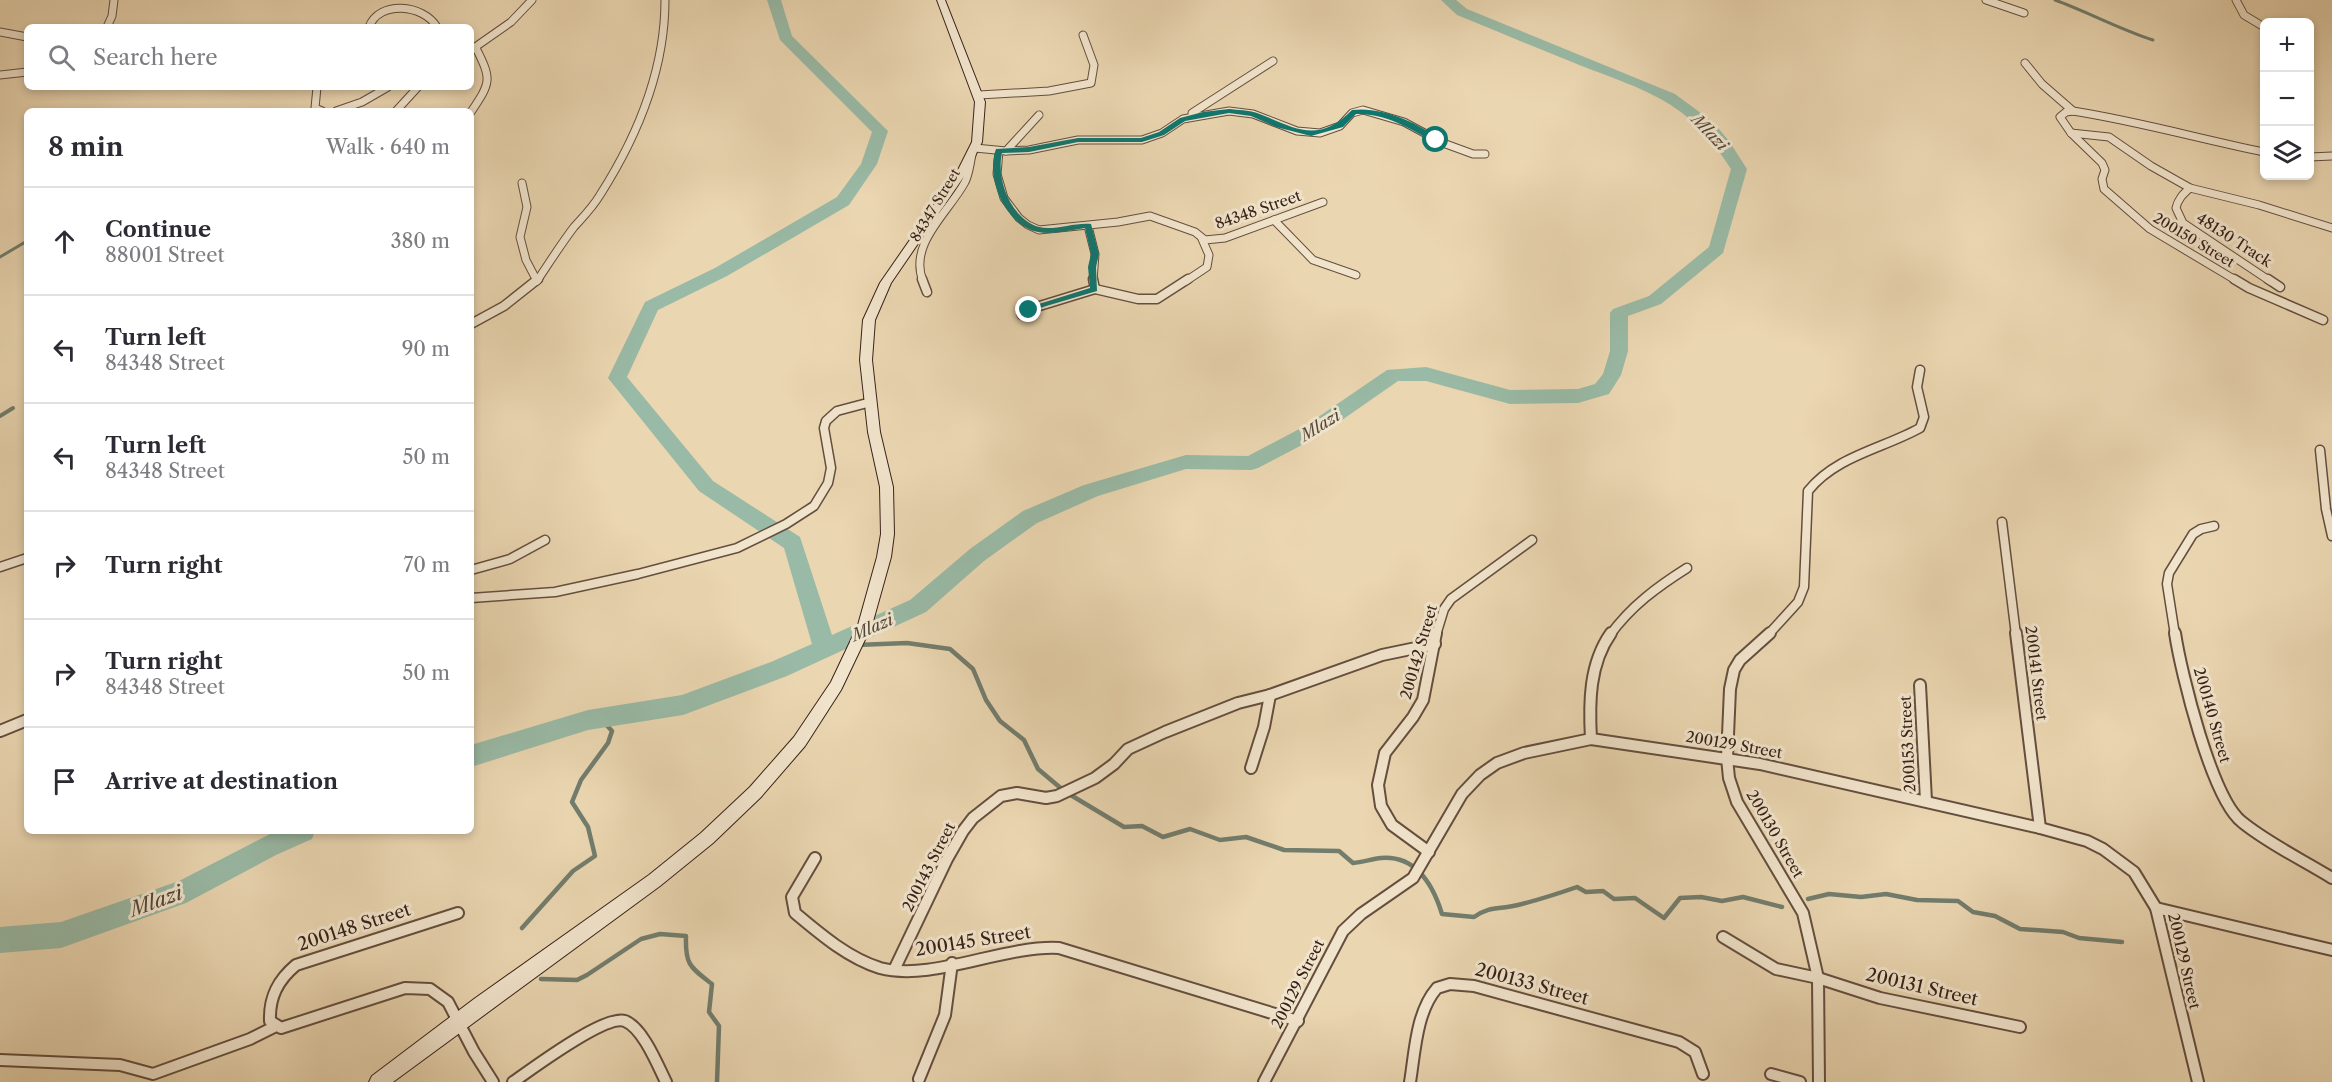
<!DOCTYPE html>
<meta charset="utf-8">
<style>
:root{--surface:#fff;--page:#f7f7f7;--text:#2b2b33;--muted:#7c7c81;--line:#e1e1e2}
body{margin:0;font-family:"Libre Caslon Text",serif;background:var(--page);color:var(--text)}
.controls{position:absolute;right:18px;top:18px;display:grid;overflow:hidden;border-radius:9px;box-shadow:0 3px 9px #0003}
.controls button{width:54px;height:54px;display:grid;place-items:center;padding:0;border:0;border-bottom:2px solid var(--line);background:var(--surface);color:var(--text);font:30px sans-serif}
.stop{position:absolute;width:18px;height:18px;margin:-14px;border:4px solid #0f766e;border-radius:50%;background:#fff}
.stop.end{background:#0f766e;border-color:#fff;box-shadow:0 2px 6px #0008}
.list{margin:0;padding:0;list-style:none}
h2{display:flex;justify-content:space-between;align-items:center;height:78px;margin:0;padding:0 24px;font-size:26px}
h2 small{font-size:20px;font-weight:400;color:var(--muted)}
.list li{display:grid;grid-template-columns:39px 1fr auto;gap:18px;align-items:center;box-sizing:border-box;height:108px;padding:0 24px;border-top:2px solid var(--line)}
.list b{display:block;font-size:22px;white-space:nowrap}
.list p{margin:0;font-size:20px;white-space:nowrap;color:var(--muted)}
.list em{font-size:20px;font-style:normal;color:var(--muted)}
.icon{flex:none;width:33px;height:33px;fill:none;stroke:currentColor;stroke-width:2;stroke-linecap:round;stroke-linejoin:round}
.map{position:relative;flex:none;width:2332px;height:1082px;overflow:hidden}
.search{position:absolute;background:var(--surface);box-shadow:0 3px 9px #0003;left:24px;top:24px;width:450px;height:66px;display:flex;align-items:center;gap:15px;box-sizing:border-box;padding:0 21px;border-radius:9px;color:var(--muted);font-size:22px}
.panel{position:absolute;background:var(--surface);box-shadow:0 3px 9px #0003;left:24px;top:108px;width:450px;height:726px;border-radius:9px}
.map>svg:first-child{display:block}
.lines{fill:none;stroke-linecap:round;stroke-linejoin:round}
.stream-far2{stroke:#727d6d;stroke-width:3}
.stream-far1{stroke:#727d6d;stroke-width:4}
.stream{stroke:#727d6d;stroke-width:4.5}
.river{fill:#99baa6;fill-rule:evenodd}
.street-far2-casing{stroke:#644e3e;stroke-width:9}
.street-far1-casing{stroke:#644e3e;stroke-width:11}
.street-casing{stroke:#644e3e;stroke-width:14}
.secondary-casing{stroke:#372118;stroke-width:2}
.street-far2{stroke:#f1e4cc;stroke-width:7}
.street-far1{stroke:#f1e4cc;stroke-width:8}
.street{stroke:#f1e4cc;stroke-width:10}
.secondary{fill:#f1e4cc;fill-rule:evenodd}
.route{fill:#0f766e}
.labels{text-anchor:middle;stroke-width:6;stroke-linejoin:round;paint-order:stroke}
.far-street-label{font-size:14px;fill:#372118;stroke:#f1e4cc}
.street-label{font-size:15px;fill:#372118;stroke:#f1e4cc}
.water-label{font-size:16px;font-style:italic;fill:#50473c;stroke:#f1e4cc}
.near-street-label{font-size:18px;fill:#372118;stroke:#f1e4cc}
.near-water-label{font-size:20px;font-style:italic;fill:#50473c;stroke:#f1e4cc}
</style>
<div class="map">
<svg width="2332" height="1082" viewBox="0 0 2332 1082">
<rect width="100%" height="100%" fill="#ead6b1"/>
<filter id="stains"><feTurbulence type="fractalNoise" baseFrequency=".00333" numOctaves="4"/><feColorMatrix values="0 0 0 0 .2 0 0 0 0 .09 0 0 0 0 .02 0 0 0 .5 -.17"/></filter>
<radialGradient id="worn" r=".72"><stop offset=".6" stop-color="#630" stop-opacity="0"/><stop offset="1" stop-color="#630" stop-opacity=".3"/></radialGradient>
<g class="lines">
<g class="stream-far2">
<path d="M2055,0C2088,12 2119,29 2153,40"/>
<polyline points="0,257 27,241"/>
</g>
<polyline class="stream-far1" points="0,416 13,408"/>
<g class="stream">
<polyline points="831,646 907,643 950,649 973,669 986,700 1000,721 1024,740 1038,769 1063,790"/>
<path d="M1069,794L1124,827L1142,826L1163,837L1190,829L1220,840L1246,837L1284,850L1339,851L1353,863C1363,862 1372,859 1381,858C1416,855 1433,885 1442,914L1474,917C1491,905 1499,910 1518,905C1538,900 1557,894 1577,887L1586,892L1603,891L1614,899L1635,898L1664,918L1680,898L1701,897L1722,901L1743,897L1782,907"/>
<polyline points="1808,899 1829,894 1861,897 1886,894 1917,900 1958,901 1973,912 1995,916 2020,929 2063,932 2079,938 2122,942"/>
<polyline points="522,928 573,871 595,856 588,827 572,802 581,780 608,743 612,731 600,718"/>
<path d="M541,979L577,980L587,975L641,939L660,934L686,936C685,965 690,967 712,984L709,1012L719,1026L717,1082"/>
</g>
<g class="river">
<path d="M767,0H781L792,36L888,131L877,164L849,205L727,276L658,310L627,377L713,481L800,537L832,635L910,600L970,549L1023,511L1084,485L1186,455L1248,456L1305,426L1387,370L1426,367L1510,390L1578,389L1595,384L1603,374L1610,351V313L1613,309L1649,296L1709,247L1731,169C1687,98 1644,91 1572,62C1533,47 1495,30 1457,15L1441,0H1456L1467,9L1675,94L1713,122L1729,141L1747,169L1723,253L1661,304L1628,316V351L1621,375L1609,394L1578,403L1510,404L1426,381H1398L1319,436L1258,468L1251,470L1186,469L1098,496L1037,523L984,561L926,612L787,676L683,715L588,730L471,767V745L588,710L682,695L771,662L812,644L784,548L699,491L608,378L645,302L715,268L837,197L861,164L872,132L780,40Z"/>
<polygon points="276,831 315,831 312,839 276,855 186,903 61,948 0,953 0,927 61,922 179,881"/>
</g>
<defs>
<g id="street-far2">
<polyline points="1986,0 2024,13"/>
<polyline points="2236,0 2244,15 2264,27"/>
<polyline points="107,27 112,16 114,0"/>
<path d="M369,27C379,0 423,4 437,27"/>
<polyline points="0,32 27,37"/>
<polyline points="471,50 511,22 532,0"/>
<polyline points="2025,63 2042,84 2073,111"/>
<polyline points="0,75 27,72"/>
<polyline points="317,87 315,108 322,111"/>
<polyline points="979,95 1049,91 1091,83 1094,65 1083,35"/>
<polyline points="336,111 362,102 388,87"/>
<polyline points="396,111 418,87"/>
<path d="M471,112C491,82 492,80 476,48"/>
<polyline points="1192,116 1192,113 1273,61"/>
<polyline points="2071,133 2109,137 2151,166 2190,188"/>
<polyline points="975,148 1006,151 1029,150 1078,140 1142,140 1162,133 1183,119 1229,111 1253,114 1297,131 1320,133 1340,126 1352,113 1363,110 1404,122 1443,143 1473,154 1485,154"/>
<polyline points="999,151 997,174 1004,198 1019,218 1028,225 1039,230 1118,222 1150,216 1195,232 1205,240 1225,238 1323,202"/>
<polyline points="1006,151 1039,115"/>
<polyline points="2310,157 2332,156"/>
<polyline points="522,183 527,207 520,237 526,260 537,281"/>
<polyline points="1274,220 1313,260 1356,275"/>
<polyline points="1088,226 1095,254 1093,281"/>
<path d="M537,281C549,263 561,244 574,227C583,217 593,207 600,195C637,137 665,69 665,0"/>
<path d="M923,281C908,244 949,212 965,182C969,175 970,163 972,155"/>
<polyline points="1186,281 1207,267 1209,255 1202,239"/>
<path d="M2237,281L2150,229L2104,189L2102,179L2105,170L2102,163L2071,133L2060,117L2066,112L2073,111C2137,121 2200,139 2264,152"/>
<path d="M2270,281L2183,223L2176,208C2178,199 2183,194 2190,188L2259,205L2332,228"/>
</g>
<g id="street-far1">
<polyline points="922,279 927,292"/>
<polyline points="1093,279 1095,289"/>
<polyline points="2234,279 2249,288 2323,320"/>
<polyline points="2268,279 2280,287"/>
<polyline points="1022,315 1033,308 1095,289 1138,299 1157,299 1188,279"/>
<polyline points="471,324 504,306 538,279"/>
<polyline points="2320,450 2326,509 2332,536"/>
<polyline points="2002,522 2016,635"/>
<polyline points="0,567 27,558"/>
<polyline points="471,570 510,559 545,540"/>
<polyline points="471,598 555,592 638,574 737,548 786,524 814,506 828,483 831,468 824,428 826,421 837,411 871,402"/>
<polyline points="1436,635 1444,609 1451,599 1532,540"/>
<path d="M1610,635C1631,606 1657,587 1687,568"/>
<path d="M1768,635L1798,602L1804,587L1808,491C1836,456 1882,449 1920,428L1924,417L1917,387L1920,370"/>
<polyline points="2175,635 2167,584 2169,573 2193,534 2201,529 2214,526"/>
</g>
<g id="street">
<polyline points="1770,633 1740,660 1734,670 1730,689 1727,758 1729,778 1737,802 1803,913 1818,978 1819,1082"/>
<polyline points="2016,633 2040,828"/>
<path d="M2175,633C2181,673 2212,799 2242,822C2269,844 2303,860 2332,878"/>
<polyline points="1920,685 1926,801"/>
<polyline points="0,731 27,720"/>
<path d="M1591,739C1589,703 1589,664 1611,633"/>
<polyline points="1251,768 1264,727 1270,695"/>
<polyline points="1429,852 1392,825 1381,806 1378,785 1385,753 1413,717 1423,700 1436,633"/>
<path d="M815,858L792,897L795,913C820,934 848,958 880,968C932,982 1003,945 1059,948L1298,1021"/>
<polyline points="2156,908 2332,950"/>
<path d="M458,913L296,965C278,980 269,997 270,1021L281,1028L405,988L430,989L448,1002L474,1052L493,1082"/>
<polyline points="1723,937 1776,969 1818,978 1880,998 2020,1027"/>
<polyline points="894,970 947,859 963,831 973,818 1001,796 1017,793 1046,798 1057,796 1095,778 1114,764 1128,749 1165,732 1238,703 1270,695 1382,655 1435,644"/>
<polyline points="0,1060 120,1065 153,1074 250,1039 276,1026"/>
<polyline points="1771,1074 1800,1082"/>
<polyline points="919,1079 945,1015 952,963"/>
<path d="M513,1082C532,1069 605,1014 625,1021C643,1028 658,1066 666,1082"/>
<polyline points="1264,1082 1343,931 1361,914 1413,878 1462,794 1480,775 1497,763 1524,753 1591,739 1760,764 2040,828 2087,841 2103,849 2134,872 2156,908 2198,1082"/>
<path d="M1410,1082C1415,1052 1416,1012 1437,988L1450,984L1474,986L1679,1042L1695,1052L1703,1074"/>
</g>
<polygon id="secondary" points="937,0 945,0 985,102 982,142 967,172 891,283 875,320 872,360 880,432 893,487 894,534 891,557 872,625 841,690 805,746 761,797 713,843 660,886 393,1082 369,1082 372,1076 474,999 649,875 701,833 750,787 794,737 831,682 858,625 877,557 881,534 880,487 868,432 860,360 863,320 880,283 957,172 972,142 975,102"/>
</defs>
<use href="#street-far2" class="street-far2-casing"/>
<use href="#street-far1" class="street-far1-casing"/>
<use href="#street" class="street-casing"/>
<use href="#secondary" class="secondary-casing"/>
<use href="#street-far2" class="street-far2"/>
<use href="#street-far1" class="street-far1"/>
<use href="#street" class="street"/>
<use href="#secondary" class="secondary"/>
</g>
<path class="route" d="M1229,109C1238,110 1248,110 1257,113C1296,128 1317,145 1352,110C1380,106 1418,122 1440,140L1434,142C1409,128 1385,113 1356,114L1343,127L1311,136L1276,127L1251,116L1229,113L1185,121L1164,135L1142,142H1078L1029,152L1002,153C996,179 1010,218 1039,227C1054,231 1075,222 1091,224L1099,254L1096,267L1097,291L1026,312V308L1090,288L1088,267L1091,254L1085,228C1071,230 1052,235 1038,232C1006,226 985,178 996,149L1029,147L1078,138H1141L1159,132L1180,118L1203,112Z"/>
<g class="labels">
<g class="far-street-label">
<text transform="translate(935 205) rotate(-59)" y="5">84347 Street</text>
<text transform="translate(2194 240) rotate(31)" y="5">200150 Street</text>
</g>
<g class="street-label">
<text transform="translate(1258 210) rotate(-19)" y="5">84348 Street</text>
<text transform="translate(2234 240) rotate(33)" y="5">48130 Track</text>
<text transform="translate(1419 652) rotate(-74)" y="5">200142 Street</text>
<text transform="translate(2036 673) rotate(83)" y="5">200141 Street</text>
<text transform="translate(2212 715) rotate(74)" y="5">200140 Street</text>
<text transform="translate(1908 744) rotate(-93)" y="5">200153 Street</text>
<text transform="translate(1734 745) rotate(10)" y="5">200129 Street</text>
<text transform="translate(1775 834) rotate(60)" y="5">200130 Street</text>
<text transform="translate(929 867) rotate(-63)" y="5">200143 Street</text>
<text transform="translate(2184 961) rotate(77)" y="5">200129 Street</text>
<text transform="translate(1298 984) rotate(-63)" y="5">200129 Street</text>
</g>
<g class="water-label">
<text transform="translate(1710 132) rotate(46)" y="6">Mlazi</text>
<text transform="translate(1320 425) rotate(-32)" y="6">Mlazi</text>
<text transform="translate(872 627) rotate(-24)" y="6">Mlazi</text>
</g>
<g class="near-street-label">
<text transform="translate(354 927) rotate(-18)" y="6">200148 Street</text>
<text transform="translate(973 941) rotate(-9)" y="6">200145 Street</text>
<text transform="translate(1532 984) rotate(15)" y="6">200133 Street</text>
<text transform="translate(1922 987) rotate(13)" y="6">200131 Street</text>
</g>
<g class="near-water-label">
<text transform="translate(156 901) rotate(-20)" y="7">Mlazi</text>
</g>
</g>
<rect width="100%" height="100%" filter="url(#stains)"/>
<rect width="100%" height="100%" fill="url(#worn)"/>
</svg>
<div class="controls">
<button>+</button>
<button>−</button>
<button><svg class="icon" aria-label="layers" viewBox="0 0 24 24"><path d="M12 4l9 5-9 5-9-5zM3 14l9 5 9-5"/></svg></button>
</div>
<div class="stop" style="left:1436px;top:140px"></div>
<div class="stop end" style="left:1029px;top:310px"></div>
<div class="search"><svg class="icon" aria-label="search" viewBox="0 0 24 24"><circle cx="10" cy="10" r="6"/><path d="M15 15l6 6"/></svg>Search here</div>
<section class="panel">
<h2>8 min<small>Walk · 640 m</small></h2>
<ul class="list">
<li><svg class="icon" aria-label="ahead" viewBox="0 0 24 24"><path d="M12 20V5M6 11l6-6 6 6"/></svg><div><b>Continue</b><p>88001 Street</p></div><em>380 m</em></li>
<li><svg class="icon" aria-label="left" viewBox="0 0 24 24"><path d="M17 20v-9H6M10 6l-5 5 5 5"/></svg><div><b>Turn left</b><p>84348 Street</p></div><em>90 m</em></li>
<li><svg class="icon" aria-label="left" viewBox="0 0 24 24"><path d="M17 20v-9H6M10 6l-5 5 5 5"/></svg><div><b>Turn left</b><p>84348 Street</p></div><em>50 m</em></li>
<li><svg class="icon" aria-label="right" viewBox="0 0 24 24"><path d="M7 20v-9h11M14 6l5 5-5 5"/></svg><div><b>Turn right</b></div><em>70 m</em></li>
<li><svg class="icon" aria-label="right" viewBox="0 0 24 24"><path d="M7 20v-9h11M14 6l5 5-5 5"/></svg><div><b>Turn right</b><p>84348 Street</p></div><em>50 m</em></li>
<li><svg class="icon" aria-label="arrive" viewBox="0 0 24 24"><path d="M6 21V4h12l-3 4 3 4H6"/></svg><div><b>Arrive at destination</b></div></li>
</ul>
</section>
</div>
